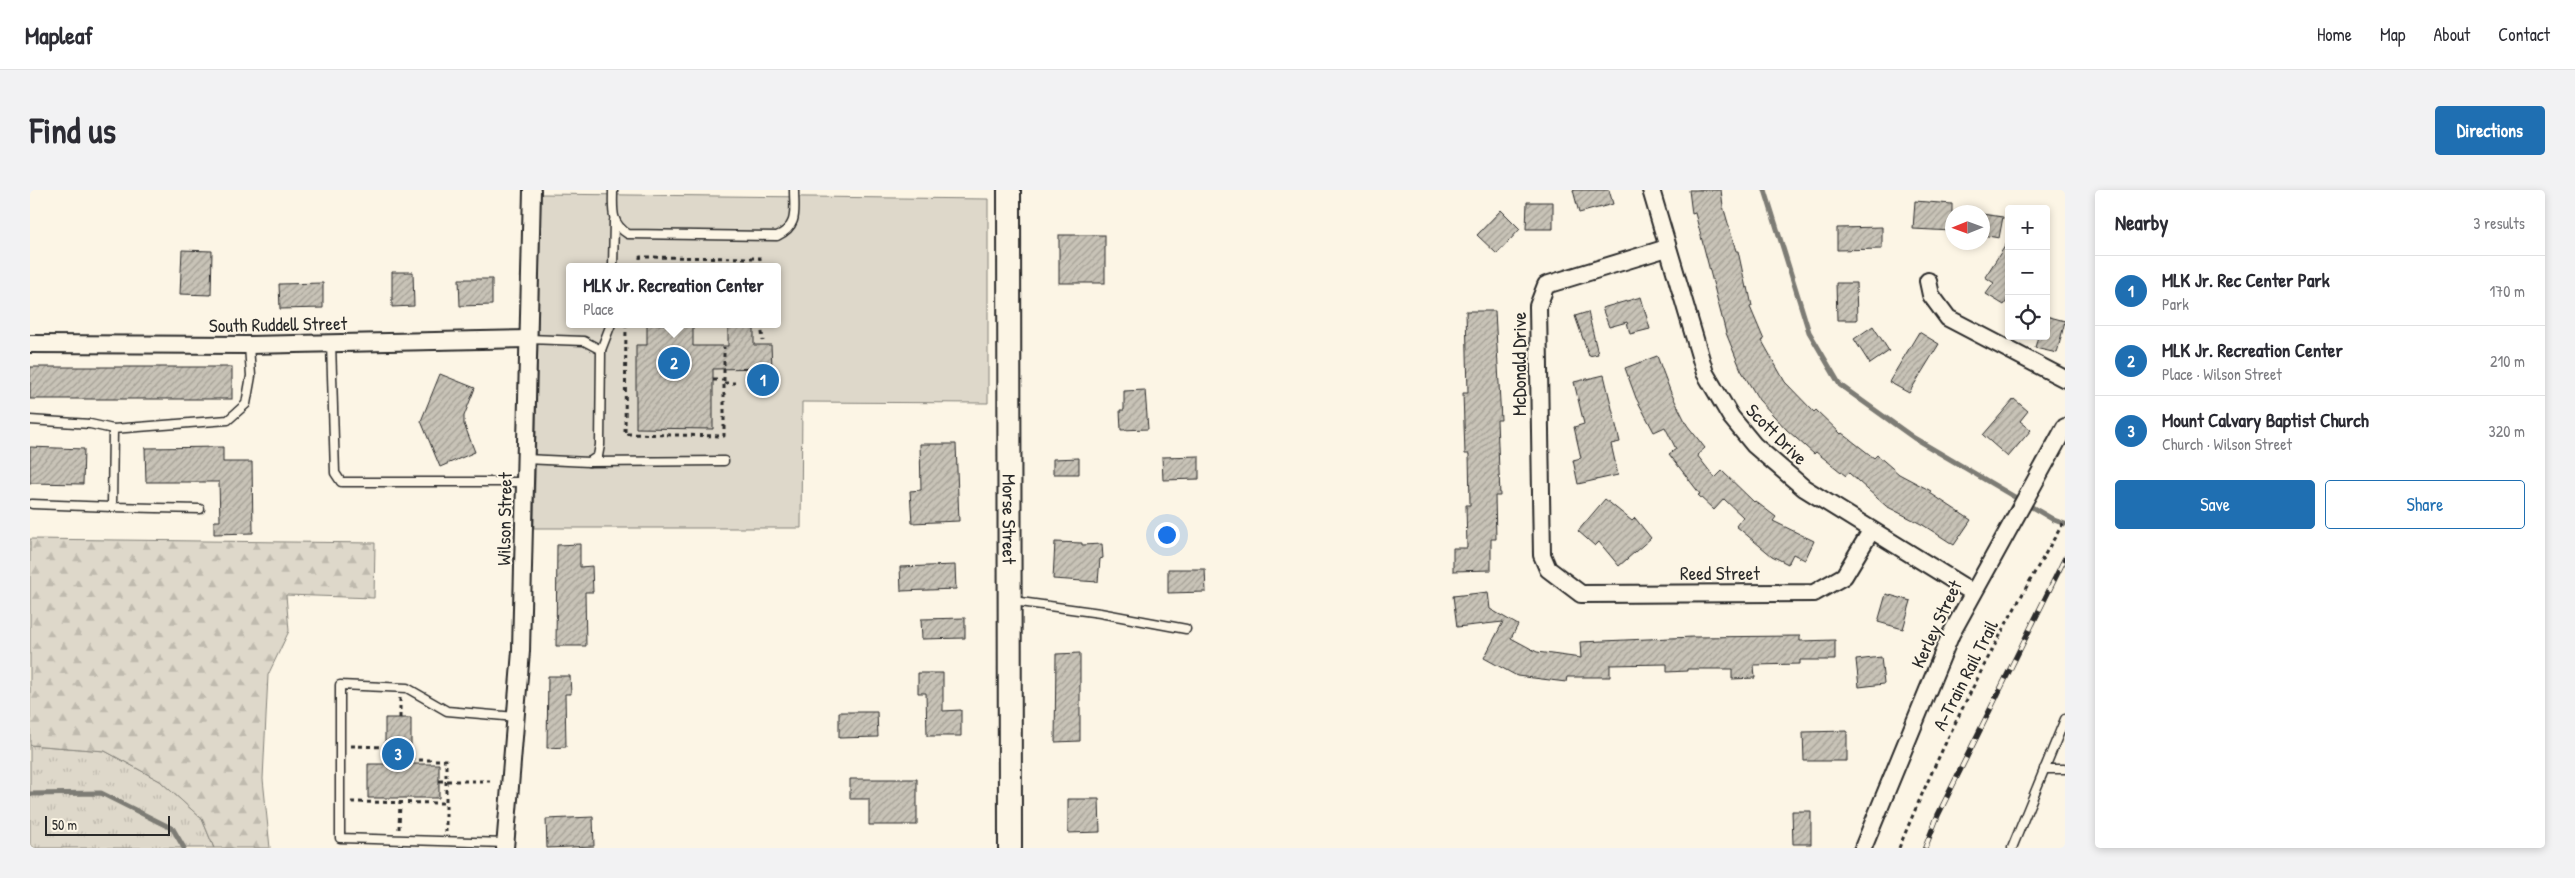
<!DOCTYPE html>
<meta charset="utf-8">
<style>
:root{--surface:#fff;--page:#f2f2f3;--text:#2b2b33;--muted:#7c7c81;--line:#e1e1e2;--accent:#1f6fb2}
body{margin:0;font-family:"Patrick Hand",sans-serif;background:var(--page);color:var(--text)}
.controls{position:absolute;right:15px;top:15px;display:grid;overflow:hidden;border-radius:5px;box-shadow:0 2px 8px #0003}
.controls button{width:45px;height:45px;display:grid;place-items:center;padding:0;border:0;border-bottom:1px solid var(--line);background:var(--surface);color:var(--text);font:25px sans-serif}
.compass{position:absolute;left:1915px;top:15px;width:45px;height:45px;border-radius:50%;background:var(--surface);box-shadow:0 2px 8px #0003;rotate:269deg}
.scale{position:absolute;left:15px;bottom:12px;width:125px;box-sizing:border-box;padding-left:5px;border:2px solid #2b2b2b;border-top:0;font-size:14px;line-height:18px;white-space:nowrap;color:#2b2b2b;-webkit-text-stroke:4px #fcf5e5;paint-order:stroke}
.you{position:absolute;left:1136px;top:344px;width:18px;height:18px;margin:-12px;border:4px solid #fff;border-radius:50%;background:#1a73e8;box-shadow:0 0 0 8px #1a73e833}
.badge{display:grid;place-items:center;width:32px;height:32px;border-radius:50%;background:var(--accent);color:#fff;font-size:16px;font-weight:700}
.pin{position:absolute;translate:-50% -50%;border:2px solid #fff;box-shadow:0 1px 5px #0006}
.popup{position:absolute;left:536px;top:73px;width:215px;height:65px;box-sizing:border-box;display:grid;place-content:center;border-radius:5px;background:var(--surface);filter:drop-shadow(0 1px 4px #0005);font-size:16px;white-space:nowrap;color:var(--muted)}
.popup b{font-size:19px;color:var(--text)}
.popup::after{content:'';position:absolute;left:50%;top:100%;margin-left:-10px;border:10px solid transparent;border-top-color:var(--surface)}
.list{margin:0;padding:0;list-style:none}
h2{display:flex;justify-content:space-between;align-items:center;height:65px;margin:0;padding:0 20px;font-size:21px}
h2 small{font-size:16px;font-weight:400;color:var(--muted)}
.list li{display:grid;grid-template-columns:32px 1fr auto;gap:15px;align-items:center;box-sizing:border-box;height:70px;padding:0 20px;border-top:1px solid var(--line)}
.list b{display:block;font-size:19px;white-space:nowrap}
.list p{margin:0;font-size:16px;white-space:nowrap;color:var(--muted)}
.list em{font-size:16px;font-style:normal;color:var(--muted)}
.actions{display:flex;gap:10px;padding:15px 20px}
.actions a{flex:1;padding:11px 0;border:1px solid var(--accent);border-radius:5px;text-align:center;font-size:18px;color:var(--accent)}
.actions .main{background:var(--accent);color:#fff}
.icon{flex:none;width:28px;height:28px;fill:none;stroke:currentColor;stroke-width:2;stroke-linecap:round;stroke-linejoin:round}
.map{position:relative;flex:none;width:2035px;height:658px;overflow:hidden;border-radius:5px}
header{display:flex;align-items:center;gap:30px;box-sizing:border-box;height:70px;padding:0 25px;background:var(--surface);border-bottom:1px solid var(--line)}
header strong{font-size:24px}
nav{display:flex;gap:28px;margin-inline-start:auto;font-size:18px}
.intro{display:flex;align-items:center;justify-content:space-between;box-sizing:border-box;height:120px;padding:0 30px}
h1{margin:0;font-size:35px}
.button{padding:12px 22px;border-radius:5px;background:var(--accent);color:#fff;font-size:18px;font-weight:700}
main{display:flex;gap:30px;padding:0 30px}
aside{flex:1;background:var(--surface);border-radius:5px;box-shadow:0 2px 8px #0003}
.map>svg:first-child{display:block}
.grass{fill:url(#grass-tufts);stroke:#84827a}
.forest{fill:url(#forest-firs);stroke:#84827a}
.green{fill:#ded8ca;stroke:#84827a;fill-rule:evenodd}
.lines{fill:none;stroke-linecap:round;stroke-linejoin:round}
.stream{stroke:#7d7b74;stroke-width:5}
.building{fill:url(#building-hatch);stroke:#2b2b2b}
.lane-casing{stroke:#2b2b2b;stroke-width:11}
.street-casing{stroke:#2b2b2b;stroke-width:20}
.secondary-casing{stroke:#2b2b2b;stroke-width:26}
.path{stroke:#2b2b2b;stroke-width:3;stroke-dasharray:4 4;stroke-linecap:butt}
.lane{stroke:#fcf5e5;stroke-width:8}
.street{stroke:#fcf5e5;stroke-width:16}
.secondary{stroke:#fcf5e5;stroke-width:22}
.rail-casing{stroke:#2b2b2b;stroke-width:5.5}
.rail{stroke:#fcf5e5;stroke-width:4;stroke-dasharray:11;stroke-linecap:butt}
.labels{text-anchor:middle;stroke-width:4;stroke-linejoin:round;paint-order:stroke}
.street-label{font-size:19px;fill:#2b2b2b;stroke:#fcf5e5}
</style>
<header>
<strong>Mapleaf</strong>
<nav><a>Home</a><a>Map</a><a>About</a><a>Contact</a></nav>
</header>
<div class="intro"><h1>Find us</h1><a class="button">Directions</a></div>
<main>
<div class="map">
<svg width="2035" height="658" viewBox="0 0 2035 658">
<defs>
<pattern id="grass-tufts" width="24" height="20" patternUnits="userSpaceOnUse" patternTransform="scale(1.25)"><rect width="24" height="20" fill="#ded8ca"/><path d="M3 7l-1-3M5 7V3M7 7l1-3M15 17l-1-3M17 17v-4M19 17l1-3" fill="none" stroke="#bfbaae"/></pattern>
<pattern id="forest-firs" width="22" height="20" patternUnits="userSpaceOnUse" patternTransform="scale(1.25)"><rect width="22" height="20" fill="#ded8ca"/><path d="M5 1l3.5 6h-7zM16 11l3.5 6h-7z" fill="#bfbaae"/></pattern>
<pattern id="building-hatch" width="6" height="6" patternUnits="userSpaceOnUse" patternTransform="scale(1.25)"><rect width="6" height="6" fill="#c8c3b7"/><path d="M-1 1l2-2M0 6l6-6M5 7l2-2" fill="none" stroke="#a39f95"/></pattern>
</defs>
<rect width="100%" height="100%" fill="#fcf5e5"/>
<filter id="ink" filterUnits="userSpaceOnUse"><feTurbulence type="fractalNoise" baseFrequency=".02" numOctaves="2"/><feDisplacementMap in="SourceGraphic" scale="10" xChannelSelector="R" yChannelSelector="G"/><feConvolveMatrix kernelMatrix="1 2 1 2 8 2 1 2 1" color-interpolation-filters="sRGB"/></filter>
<g filter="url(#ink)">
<polygon class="grass" points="0,555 75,561 130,591 172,629 184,658 0,658"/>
<polygon class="forest" points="0,349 345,353 344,408 256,405 259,441 238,485 233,589 240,658 184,658 172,629 130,591 75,561 0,555"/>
<path class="green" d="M511,4L958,9V213L772,212L771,338H504ZM540,77H748V134H540Z"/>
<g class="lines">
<g class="stream">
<polyline points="1735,0 1779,142 1810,195 1884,248 2024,330 2035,334"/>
<polyline points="0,604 71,603 143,639 154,658"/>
</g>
</g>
<g class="building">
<polygon points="1543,0 1579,0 1583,14 1549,23"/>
<polygon points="1659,0 1691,0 1693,16 1706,61 1708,61 1716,98 1718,97 1722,116 1720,117 1734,150 1732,151 1755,192 1784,222 1786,220 1811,244 1812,243 1844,268 1847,265 1869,284 1901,301 1900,303 1941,330 1924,355 1893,335 1856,316 1819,283 1816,286 1786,262 1784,264 1757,240 1729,210 1711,180 1696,143 1665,23 1662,24"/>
<polygon points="1885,11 1922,14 1922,41 1883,39"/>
<polygon points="1497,12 1523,12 1523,39 1496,39"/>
<polygon points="1471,20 1490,39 1467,64 1447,45"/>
<polygon points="1952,24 1973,27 1969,48 1952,45"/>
<polygon points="1852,37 1852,59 1807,60 1807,38"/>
<rect x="1029" y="45" width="46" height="48"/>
<polygon points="1979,50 1979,107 1974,115 1956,104 1964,93 1955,87"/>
<polygon points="152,60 182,61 181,105 150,104"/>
<polygon points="362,82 383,82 384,116 362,117"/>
<polygon points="429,89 462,89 462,115 430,116"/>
<polygon points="293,93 293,118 250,119 249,94"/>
<polygon points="1806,93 1826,93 1827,130 1807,130"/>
<polygon points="1611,107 1620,139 1600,144 1597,132 1579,137 1572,118"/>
<polygon points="1436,121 1465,121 1471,230 1467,230 1470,306 1465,306 1466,349 1461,349 1461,380 1423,381 1423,358 1437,358 1436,315 1440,315 1439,264 1435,264 1433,203 1438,203"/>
<polygon points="1558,122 1568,164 1559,166 1545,126"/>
<polygon points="2016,126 2035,131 2027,163 2005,158 2008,146 2016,146"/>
<polygon points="617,134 663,134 663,156 698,156 698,134 724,134 724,155 741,155 742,178 683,179 683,239 606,238 606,155 617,155"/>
<polygon points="1843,136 1859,161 1840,174 1824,149"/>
<polygon points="1889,142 1909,154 1879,203 1859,192"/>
<polygon points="1627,166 1641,203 1657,235 1675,258 1667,265 1685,288 1692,281 1724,312 1725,311 1746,327 1743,331 1784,351 1775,370 1763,364 1758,374 1742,366 1706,336 1713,327 1694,309 1684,320 1668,305 1670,304 1639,264 1646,259 1635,237 1624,242 1606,208 1595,178"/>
<rect x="0" y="177" width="202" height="32"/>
<polygon points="410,184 445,198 434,226 434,234 445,262 410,277 391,231"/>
<polygon points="1574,185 1590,252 1581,254 1588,285 1548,294 1543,270 1551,268 1544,237 1554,234 1544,192"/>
<polygon points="1115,200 1118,239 1091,240 1090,220 1094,220 1094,201"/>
<polygon points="1984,209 1998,221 1990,231 2001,240 1978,267 1953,245"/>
<polygon points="890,254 926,254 929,331 882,333 880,301 891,300"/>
<polygon points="0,257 54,259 53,294 0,293"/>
<polygon points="193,257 193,272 222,272 223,343 184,344 184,331 190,331 189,292 116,292 115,258"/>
<polygon points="1169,266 1169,289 1133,290 1132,267"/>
<polygon points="1049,268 1049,284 1023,284 1023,269"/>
<polygon points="1575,309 1602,331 1605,328 1621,348 1589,376 1569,352 1565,356 1548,341"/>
<polygon points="1025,352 1052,353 1052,355 1072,354 1073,368 1070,369 1068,392 1023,389"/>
<polygon points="550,354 550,377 562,376 563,402 555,402 556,456 526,456 527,355"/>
<polygon points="925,375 926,399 871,401 870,377"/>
<polygon points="1138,379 1175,379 1176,402 1138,403"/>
<polygon points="1458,402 1460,419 1488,435 1481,448 1507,462 1551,468 1550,452 1663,447 1770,446 1770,451 1805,450 1805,470 1770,470 1770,474 1724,475 1725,488 1702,489 1702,479 1657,479 1657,481 1637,482 1637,474 1580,475 1580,487 1537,487 1536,492 1487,486 1454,468 1473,432 1427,437 1423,406"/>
<polygon points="1856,404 1881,411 1873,439 1848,432"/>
<polygon points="935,428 935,448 892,449 891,429"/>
<polygon points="1050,463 1050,551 1025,552 1026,464"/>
<polygon points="1851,467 1854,494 1829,497 1826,470"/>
<polygon points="888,483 913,483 913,521 931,520 931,546 897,546 896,503 888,503"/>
<polygon points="518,486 540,486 541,504 535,504 536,557 517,558"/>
<polygon points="809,522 847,522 848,547 809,548"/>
<polygon points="355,528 381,528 381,574 409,574 409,608 338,608 338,574 355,574"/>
<polygon points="1817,541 1817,571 1774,571 1773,542"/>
<polygon points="820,589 887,589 887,635 839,635 839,609 820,609"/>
<polygon points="1038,609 1069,609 1070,642 1038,643"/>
<polygon points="1762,621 1781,621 1781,654 1763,654"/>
<polygon points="563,627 564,656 517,658 516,629"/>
</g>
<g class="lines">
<defs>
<g id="lane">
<path d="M583,0C583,19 580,33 598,44L747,46C769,36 764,21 764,0"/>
<polyline points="583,77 584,31"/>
<polyline points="301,153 305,283 311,292 494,292"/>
<polyline points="571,160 581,134"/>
<polyline points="0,230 60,234 83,239"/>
<polyline points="495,269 559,272 568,266 570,255 571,160 554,151 498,149"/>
<polyline points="559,272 694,271"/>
<polyline points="2,314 82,317"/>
<polyline points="170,319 82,317 83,239 198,230 216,214 221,186 219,155"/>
<polyline points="983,411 1070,423 1156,439"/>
<polyline points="2014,579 2035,579"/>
<polyline points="476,653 310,648 310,495 377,498 417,521 486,527"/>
<polyline points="1982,658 2035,529"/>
</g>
<g id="street">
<polyline points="1621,0 1675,183 1701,227 1724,255 1774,298 1942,402"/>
<polyline points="1637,58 1516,95 1508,116 1512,365 1518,379 1551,404 1784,403 1814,386 1841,341"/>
<polyline points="1898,91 1901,105 1918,128 2035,189"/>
<polyline points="0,154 219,155 498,149"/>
<polyline points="475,658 491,461 502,0"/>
<polyline points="1833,658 1921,444 2035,237"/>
</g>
<g id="secondary">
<path id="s1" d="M979,0L980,658"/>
</g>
</defs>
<use href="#lane" class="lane-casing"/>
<use href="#street" class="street-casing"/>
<use href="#secondary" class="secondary-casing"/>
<g class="path">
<polyline points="610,77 610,67 730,68 730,77"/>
<polyline points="596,134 595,244 694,246 694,157"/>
<polyline points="731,134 733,151"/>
<polyline points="683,190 694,190"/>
<polyline points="694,193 705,193"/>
<polyline points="370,528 370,508"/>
<polyline points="321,556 355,557"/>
<polyline points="381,570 416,570 416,642"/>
<polyline points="409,591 460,591"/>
<polyline points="321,612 416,613"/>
<polyline points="369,639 370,612"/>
<path d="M1869,658C1916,544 1973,435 2035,330"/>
</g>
<use href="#lane" class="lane"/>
<use href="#street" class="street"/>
<use href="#secondary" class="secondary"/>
<defs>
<polyline id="rail" points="1895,658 1908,625 2035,368"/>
</defs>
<use href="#rail" class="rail-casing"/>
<use href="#rail" class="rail"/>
</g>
</g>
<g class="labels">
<g class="street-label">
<text transform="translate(248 134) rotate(-1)" y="7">South Ruddell Street</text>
<text transform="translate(1489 174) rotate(-90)" y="7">McDonald Drive</text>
<text transform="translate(1747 244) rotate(45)" y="7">Scott Drive</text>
<text transform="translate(474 329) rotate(-89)" y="7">Wilson Street</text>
<text dy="7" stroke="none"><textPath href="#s1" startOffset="329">Morse Street</textPath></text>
<text x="1690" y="390">Reed Street</text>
<text transform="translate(1906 434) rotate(-65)" y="7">Kerley Street</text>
<text transform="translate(1935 485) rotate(-63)" y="7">A-Train Rail Trail</text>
</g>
</g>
</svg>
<div class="controls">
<button>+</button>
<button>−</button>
<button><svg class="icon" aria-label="locate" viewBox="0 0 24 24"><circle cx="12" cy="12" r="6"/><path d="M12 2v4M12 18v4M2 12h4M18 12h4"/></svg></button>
</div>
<svg class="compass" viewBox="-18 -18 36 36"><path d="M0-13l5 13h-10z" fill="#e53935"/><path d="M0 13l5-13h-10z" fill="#7c7c81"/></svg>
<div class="scale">50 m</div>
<div class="you"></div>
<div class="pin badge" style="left:733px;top:190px">1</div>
<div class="pin badge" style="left:644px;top:173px">2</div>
<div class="popup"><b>MLK Jr. Recreation Center</b>Place</div>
<div class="pin badge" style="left:368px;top:564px">3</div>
</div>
<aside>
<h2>Nearby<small>3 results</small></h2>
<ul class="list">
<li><span class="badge">1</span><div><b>MLK Jr. Rec Center Park</b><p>Park</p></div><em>170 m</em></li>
<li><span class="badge">2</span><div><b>MLK Jr. Recreation Center</b><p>Place · Wilson Street</p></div><em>210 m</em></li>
<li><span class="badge">3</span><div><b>Mount Calvary Baptist Church</b><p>Church · Wilson Street</p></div><em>320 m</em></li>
</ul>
<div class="actions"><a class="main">Save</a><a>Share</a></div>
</aside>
</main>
